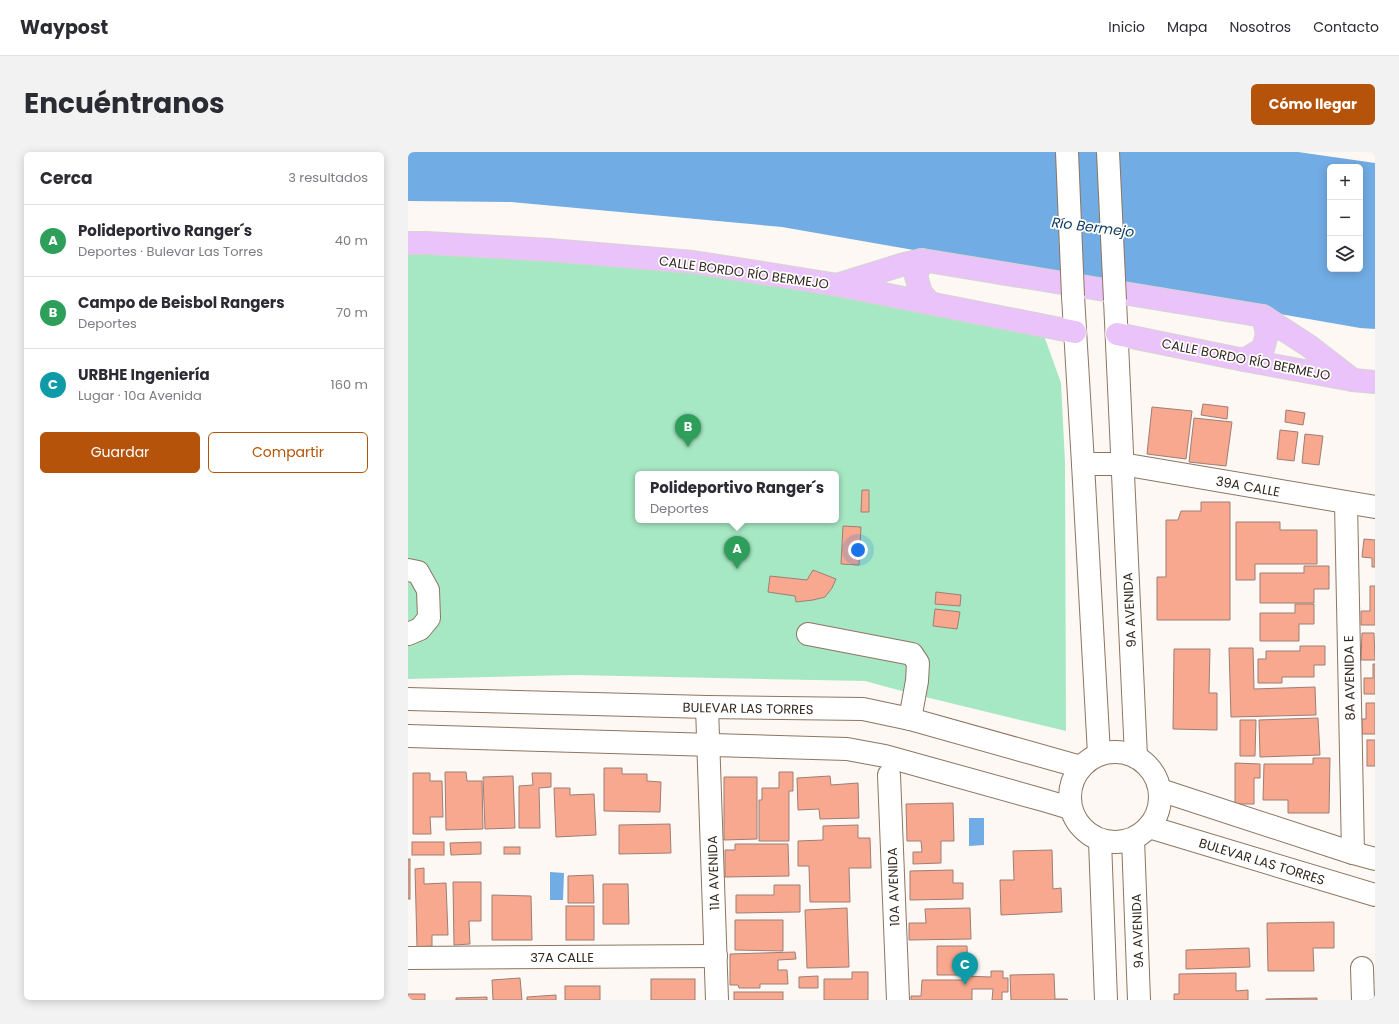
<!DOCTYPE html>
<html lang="es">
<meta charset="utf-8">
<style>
:root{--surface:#fff;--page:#f2f2f3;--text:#2b2b33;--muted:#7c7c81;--line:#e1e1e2;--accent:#b45309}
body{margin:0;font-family:Poppins,sans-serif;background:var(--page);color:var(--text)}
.controls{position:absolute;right:12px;top:12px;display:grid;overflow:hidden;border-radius:6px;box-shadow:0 2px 10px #0003}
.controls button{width:36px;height:36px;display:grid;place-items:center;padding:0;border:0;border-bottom:1px solid var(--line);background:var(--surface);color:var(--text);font:20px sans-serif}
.you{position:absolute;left:450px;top:398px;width:14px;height:14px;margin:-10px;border:3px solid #fff;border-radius:50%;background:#1a73e8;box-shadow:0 0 0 6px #1a73e833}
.badge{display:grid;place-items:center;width:26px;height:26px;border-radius:50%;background:var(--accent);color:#fff;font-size:13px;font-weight:700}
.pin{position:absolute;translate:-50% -33px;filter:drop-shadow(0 1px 2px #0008)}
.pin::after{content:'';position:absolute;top:21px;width:14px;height:12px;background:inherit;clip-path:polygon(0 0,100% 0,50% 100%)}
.popup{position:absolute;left:227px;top:319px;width:204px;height:52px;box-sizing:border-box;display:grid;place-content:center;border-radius:6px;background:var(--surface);filter:drop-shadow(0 1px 3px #0005);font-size:13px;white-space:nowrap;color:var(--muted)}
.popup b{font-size:15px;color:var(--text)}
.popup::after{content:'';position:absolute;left:50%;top:100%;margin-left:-8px;border:8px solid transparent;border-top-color:var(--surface)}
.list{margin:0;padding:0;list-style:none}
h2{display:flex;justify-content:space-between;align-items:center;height:52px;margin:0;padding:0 16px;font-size:17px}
h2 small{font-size:13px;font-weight:400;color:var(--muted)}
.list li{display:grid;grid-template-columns:26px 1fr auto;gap:12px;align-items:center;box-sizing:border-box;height:72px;padding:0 16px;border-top:1px solid var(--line)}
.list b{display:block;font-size:15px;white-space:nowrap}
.list p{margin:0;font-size:13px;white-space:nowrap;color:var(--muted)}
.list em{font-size:13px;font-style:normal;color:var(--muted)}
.actions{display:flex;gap:8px;padding:12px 16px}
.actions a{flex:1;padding:9px 0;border:1px solid var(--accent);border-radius:6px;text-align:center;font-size:14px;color:var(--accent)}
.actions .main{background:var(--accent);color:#fff}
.icon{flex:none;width:22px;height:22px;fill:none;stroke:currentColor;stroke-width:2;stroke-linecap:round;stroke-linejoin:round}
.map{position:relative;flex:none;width:967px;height:848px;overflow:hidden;border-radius:6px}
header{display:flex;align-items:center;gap:24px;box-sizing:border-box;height:56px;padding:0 20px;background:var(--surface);border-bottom:1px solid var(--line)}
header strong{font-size:19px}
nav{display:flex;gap:22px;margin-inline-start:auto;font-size:14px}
.intro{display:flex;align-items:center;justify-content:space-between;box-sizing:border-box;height:96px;padding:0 24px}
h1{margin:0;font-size:28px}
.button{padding:10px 18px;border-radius:6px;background:var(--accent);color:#fff;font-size:14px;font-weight:700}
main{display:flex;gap:24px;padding:0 24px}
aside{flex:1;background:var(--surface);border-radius:6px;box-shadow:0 2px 10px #0003}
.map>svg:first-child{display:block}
.green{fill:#a6e8c3;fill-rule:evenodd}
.water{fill:#72ace4;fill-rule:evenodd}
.building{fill:#f8a88e;stroke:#9e7e74}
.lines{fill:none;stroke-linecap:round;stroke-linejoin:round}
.minor-casing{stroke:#8d7561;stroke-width:24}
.major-casing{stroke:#d6d4d2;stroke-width:24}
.minor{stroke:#fff;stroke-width:22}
.major{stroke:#e9c3f9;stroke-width:22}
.minor-bridge-casing{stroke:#8d7561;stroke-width:24;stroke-linecap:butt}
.minor-bridge{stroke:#fff;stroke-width:22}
.labels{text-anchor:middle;stroke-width:3.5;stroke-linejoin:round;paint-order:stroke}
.street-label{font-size:13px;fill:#31271e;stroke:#fff}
.water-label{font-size:14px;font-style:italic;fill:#123d62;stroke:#fff}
</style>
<header>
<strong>Waypost</strong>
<nav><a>Inicio</a><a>Mapa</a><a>Nosotros</a><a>Contacto</a></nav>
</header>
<div class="intro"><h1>Encuéntranos</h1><a class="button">Cómo llegar</a></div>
<main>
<aside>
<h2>Cerca<small>3 resultados</small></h2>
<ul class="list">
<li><span class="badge" style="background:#2e9e5b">A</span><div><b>Polideportivo Ranger´s</b><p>Deportes · Bulevar Las Torres</p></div><em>40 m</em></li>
<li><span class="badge" style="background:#2e9e5b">B</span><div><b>Campo de Beisbol Rangers</b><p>Deportes</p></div><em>70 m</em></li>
<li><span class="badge" style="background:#0f9aa8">C</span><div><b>URBHE Ingeniería</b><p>Lugar · 10a Avenida</p></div><em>160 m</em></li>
</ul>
<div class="actions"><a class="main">Guardar</a><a>Compartir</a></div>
</aside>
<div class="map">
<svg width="967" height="848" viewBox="0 0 967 848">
<rect width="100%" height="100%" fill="#fdf8f3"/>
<path class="green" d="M0,95L309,119L634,178L653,231L657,310L658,579L505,542L457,529L166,523L0,527ZM230,322H428V368H230Z"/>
<g class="water">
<path d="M0,0H890L967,11V177L952,176L374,75L103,50L0,49ZM922,15H952V117H922Z"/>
<polygon points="561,666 576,666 576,693 561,694"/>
<polygon points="142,720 156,721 155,748 142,748"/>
</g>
<g class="building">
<polygon points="795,252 820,255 819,267 793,263"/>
<polygon points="744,255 784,259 778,307 739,302"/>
<polygon points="878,258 897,261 895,273 877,270"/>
<polygon points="786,266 824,270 818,314 781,310"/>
<polygon points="872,278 890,280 886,309 869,307"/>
<polygon points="897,282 915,284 911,313 894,311"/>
<polygon points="454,338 461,338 461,360 453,360"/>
<polygon points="793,350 822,350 822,468 749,468 749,425 758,425 758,368 770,368 773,359 793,359"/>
<polygon points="828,370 872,370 872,378 909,378 909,412 847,412 847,428 828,428"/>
<polygon points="435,374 453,375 451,413 433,412"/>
<polygon points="956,387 967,388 967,415 964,415 964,406 954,405"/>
<polygon points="896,414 921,414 921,437 906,437 906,451 852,451 852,421 896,421"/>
<polygon points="405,418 428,427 424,436 417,445 405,448 388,450 387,444 360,440 362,424 399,428"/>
<polygon points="962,434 967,434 967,473 953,473 953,459 962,459"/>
<polygon points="528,440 553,443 552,454 527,452"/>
<polygon points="887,452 906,452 906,472 891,472 891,489 852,489 852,461 887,461"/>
<polygon points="527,457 552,460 549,477 525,474"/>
<polygon points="954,481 966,481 967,508 953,508"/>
<polygon points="892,494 917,494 917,513 906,513 906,525 874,525 874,531 850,531 850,507 858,507 858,499 892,499"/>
<polygon points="821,496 845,496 846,537 907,535 908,563 823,565"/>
<polygon points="766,497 802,497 801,541 809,541 809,578 765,577"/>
<polygon points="965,512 967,512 967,542 956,542 956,526 965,526"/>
<polygon points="958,551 967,551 967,582 954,582 954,567 958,567"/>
<polygon points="910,566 912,603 852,605 851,568"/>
<polygon points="832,568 848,568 847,604 832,604"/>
<rect x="959" y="588" width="8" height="26"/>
<polygon points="905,606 922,606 921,661 880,661 880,648 855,648 856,612 905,612"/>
<polygon points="827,611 852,612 852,626 846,626 846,652 827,652"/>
<polygon points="196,616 214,616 214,622 239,622 239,629 253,630 252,660 196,659"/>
<polygon points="37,620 58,620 59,629 74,629 75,677 38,678"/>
<polygon points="371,620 385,620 385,639 381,639 381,689 351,689 351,648 354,648 354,636 371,636"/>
<polygon points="5,621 22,621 22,629 34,629 35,665 22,665 23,682 5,682"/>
<polygon points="124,621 143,621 143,635 131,636 132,676 111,676 111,634 125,633"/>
<polygon points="105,624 107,676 77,677 75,625"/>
<polygon points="422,624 423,633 450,631 451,666 412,667 411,657 390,658 389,626"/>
<polygon points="316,625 349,625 349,687 316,688"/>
<polygon points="146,636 162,636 162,643 186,642 188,683 148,685"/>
<polygon points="545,651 546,689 533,689 533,711 505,712 505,700 514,700 513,689 499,689 498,652"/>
<polygon points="262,672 263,701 211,702 211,673"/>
<polygon points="450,673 450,686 462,686 463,716 441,716 442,750 402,750 401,714 390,714 390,689 415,688 415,674"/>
<rect x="4" y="690" width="32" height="13"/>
<polygon points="73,690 73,702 43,703 42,691"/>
<polygon points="327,692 380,692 381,724 317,725 317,698 327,698"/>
<rect x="96" y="695" width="16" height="7"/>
<polygon points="644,698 645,737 653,736 654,760 593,763 592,728 606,728 605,699"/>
<rect x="0" y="707" width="2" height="40"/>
<polygon points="16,716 16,732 38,731 40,783 24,783 24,794 9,795 7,717"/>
<polygon points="545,718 545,731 555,731 555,747 502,748 502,719"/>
<polygon points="185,723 186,751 160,751 160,724"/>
<polygon points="45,730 73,730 73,769 61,769 62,792 46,793"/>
<polygon points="195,732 220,732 221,772 195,772"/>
<polygon points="366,733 392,733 392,760 328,761 328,743 366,743"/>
<polygon points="84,743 123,744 124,788 84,788"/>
<rect x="158" y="754" width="28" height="34"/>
<polygon points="439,756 441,815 399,816 397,758"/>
<polygon points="562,756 563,787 501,788 501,771 518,771 517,757"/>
<polygon points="327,768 375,768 375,799 327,798"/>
<polygon points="926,770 926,796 905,796 906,819 860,819 859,771"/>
<polygon points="529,794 559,794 560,823 529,823"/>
<polygon points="841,796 842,815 778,817 778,798"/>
<polygon points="387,800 388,807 370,808 370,818 379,818 380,832 352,832 352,836 331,836 330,833 322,833 322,802"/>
<polygon points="583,819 595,819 595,826 600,826 600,840 594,840 594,848 584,848 585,837 564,837 564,848 503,848 503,844 513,844 514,828 555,828 555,824 583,825"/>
<polygon points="444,820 460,820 460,848 416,848 416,827 444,827"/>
<polygon points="828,821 828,839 840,838 840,848 766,848 766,842 771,842 771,822"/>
<polygon points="646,822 647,847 659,847 660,848 603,848 602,823"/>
<polygon points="410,824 410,836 391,836 391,825"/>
<polygon points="112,826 114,848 85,848 84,828"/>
<rect x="243" y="827" width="44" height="21"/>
<rect x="157" y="834" width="35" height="14"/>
<rect x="326" y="840" width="49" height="8"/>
<rect x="0" y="842" width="17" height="6"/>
<polygon points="148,843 148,848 119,848 119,845"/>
<polygon points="79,845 79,848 48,848 48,846"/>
<polygon points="909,846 909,848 858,848 858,847"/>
</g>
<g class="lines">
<defs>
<g id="minor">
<polyline points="665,144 675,312"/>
<polyline points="707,148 728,605"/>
<polyline points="938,351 945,701"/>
<polyline points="0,418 10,420 20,438 21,466 12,477 0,482"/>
<polyline points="400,482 504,502 510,511 509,529 502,567"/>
<polyline points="0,547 299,555 455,557 502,567 673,615"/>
<polyline points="299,555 309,848"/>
<polyline points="0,584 439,597 477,604 635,648 662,656"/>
<circle cx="707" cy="645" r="45"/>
<polyline points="691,602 675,312 714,312 967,355"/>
<polyline points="481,623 490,848"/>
<polyline points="752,638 945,701 967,707"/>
<polyline points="741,675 967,743"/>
<polyline points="725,687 731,848"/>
<polyline points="692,689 698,848"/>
<polyline points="0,806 308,804"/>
<polyline points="954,816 955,848"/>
</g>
<g id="major">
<polyline points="0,91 19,91 142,98 285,110 430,133 667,180"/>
<polyline points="514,108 508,124 513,141 522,151"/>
<polyline points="432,132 493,113 514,108 855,164 901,194 945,228"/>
<polyline points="709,182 836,208 945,228 967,230"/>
<polyline points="836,208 855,197 859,182 855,164"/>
</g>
</defs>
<use href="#minor" class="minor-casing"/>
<use href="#major" class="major-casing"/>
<use href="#minor" class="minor"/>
<use href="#major" class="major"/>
<defs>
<g id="minor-bridge">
<polyline points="659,0 665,144"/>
<polyline points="700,0 707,148"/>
</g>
</defs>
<use href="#minor-bridge" class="minor-bridge-casing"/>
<use href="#minor-bridge" class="minor-bridge"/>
</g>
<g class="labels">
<g class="street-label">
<text transform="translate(336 120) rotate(8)" y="5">CALLE BORDO RÍO BERMEJO</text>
<text transform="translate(838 207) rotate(11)" y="5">CALLE BORDO RÍO BERMEJO</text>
<text transform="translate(840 334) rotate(10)" y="5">39A CALLE</text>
<text transform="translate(721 458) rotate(-93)" y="5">9A AVENIDA</text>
<text transform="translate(941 526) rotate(-91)" y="5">8A AVENIDA E</text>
<text transform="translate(340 556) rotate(1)" y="5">BULEVAR LAS TORRES</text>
<text transform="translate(854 709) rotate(17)" y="5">BULEVAR LAS TORRES</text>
<text transform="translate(305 721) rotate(-92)" y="5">11A AVENIDA</text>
<text transform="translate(485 735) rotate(-92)" y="5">10A AVENIDA</text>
<text transform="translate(729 779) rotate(-92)" y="5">9A AVENIDA</text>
<text x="154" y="810">37A CALLE</text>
</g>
<g class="water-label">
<text transform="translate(685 75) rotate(7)" y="5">Río Bermejo</text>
</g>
</g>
</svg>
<div class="controls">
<button>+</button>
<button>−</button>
<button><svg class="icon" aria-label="layers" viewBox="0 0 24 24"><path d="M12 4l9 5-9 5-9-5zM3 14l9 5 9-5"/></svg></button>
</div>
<div class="you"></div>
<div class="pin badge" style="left:329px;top:417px;background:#2e9e5b">A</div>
<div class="popup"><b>Polideportivo Ranger´s</b>Deportes</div>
<div class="pin badge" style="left:280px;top:295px;background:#2e9e5b">B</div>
<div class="pin badge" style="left:557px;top:833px;background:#0f9aa8">C</div>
</div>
</main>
